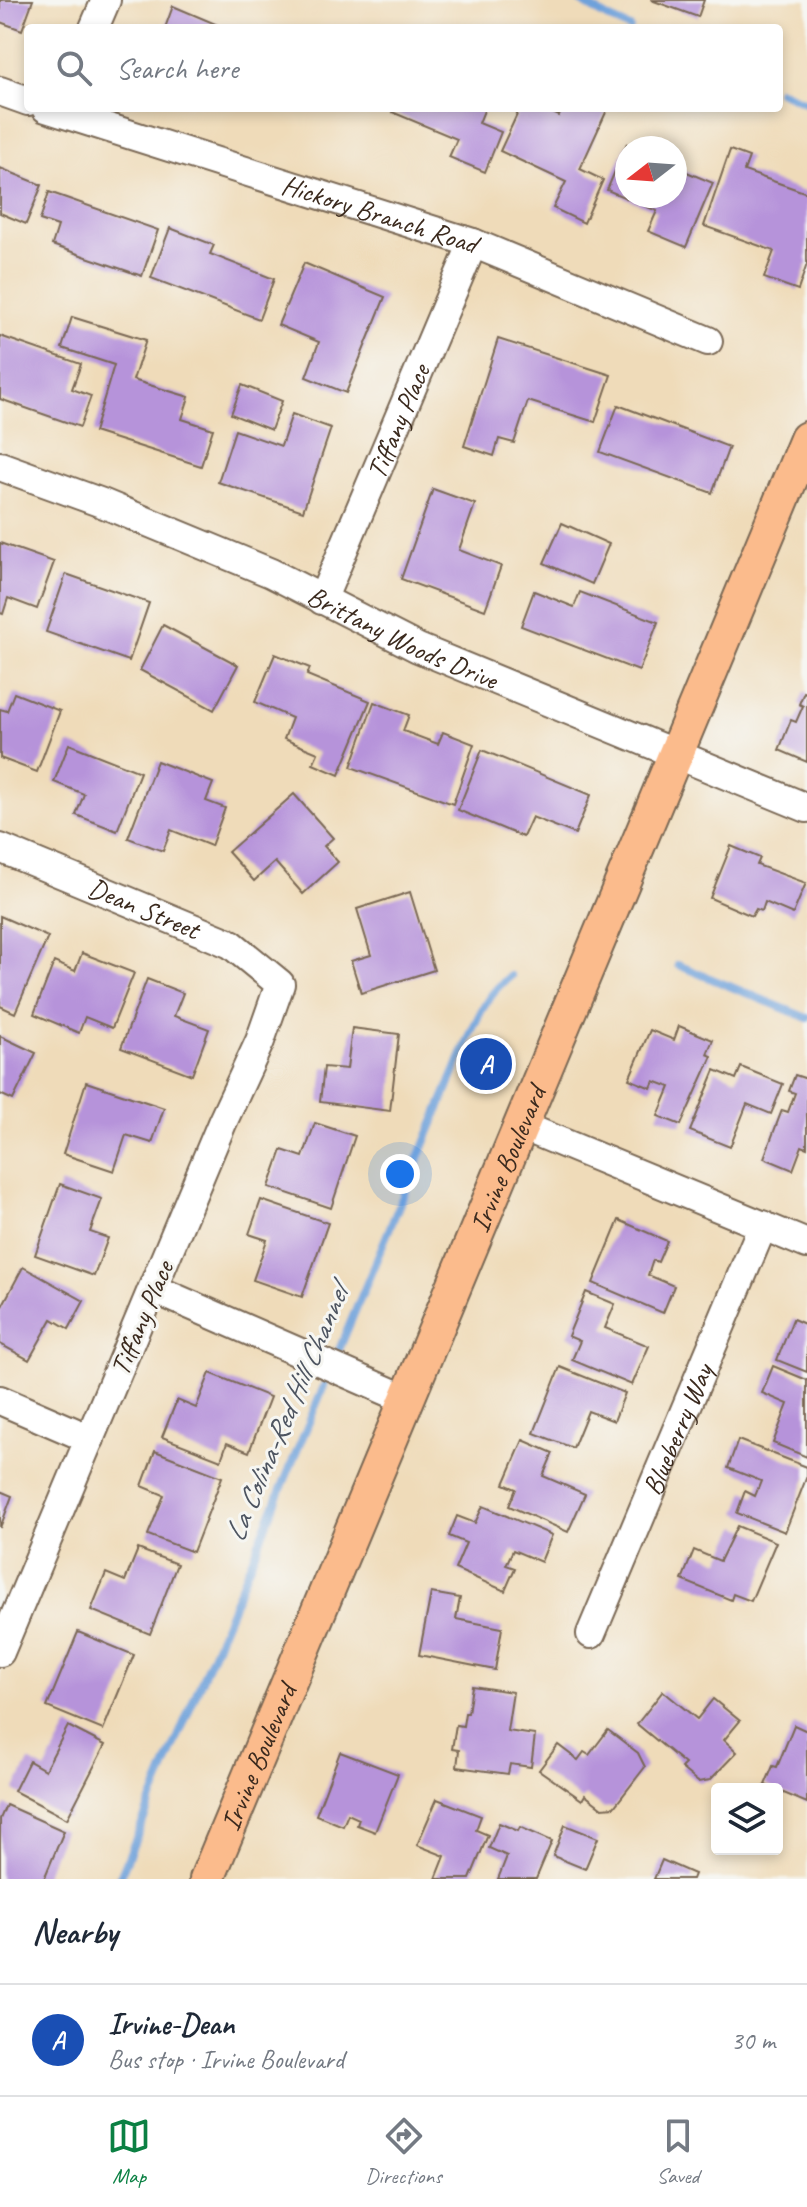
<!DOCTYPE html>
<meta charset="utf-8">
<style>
:root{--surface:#fff;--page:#f6f6f7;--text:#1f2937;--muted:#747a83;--line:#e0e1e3;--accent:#0b8043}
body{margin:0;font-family:Caveat,sans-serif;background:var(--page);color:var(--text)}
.controls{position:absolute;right:24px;bottom:24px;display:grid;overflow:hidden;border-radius:8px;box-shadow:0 4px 12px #0003}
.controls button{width:72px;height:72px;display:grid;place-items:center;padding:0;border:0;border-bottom:2px solid var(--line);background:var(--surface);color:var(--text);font:40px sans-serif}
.compass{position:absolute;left:615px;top:136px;width:72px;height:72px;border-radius:50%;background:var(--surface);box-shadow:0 4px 12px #0003;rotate:253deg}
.you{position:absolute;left:400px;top:1174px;width:28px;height:28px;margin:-20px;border:6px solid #fff;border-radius:50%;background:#1a73e8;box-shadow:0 0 0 12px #1a73e833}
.badge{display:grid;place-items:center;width:52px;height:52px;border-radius:50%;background:var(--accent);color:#fff;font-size:26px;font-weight:700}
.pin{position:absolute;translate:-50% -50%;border:4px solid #fff;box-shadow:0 2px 8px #0006}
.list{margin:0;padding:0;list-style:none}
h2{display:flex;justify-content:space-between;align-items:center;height:104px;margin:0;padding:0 32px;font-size:34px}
h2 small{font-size:26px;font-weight:400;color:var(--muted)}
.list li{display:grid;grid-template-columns:52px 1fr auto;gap:24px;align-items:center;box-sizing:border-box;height:112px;padding:0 32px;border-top:2px solid var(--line)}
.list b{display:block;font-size:30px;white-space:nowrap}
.list p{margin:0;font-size:26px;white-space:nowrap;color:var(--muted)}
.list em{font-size:26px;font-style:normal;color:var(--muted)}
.icon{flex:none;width:44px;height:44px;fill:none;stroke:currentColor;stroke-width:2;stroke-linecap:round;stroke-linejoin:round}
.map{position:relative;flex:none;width:807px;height:1879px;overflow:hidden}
.search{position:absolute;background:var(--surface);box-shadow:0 4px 12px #0003;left:24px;right:24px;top:24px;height:88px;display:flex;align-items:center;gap:20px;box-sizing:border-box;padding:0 28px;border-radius:8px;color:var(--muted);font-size:30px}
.sheet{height:216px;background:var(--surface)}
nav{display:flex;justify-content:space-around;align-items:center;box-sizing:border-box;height:112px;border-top:2px solid var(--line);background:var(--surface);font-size:22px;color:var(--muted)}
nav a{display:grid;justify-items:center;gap:4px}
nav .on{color:var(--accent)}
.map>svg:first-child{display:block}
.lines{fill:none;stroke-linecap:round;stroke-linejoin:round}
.stream{stroke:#6ea1da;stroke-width:8}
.building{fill:#b693da}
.minor-casing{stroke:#7a6854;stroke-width:32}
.major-casing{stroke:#7a6854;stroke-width:38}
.minor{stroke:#fff;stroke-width:28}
.major{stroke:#fbbb8c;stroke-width:34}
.labels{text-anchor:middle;stroke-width:6;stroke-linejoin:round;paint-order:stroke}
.street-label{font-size:28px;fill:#3b2a1e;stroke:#f6f6f2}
.water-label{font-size:30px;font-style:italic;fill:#4d5460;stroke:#f6f6f2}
</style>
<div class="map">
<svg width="807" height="1879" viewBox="0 0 807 1879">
<rect width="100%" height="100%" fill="#f6f6f2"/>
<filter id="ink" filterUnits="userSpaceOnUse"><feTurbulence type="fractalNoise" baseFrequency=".0125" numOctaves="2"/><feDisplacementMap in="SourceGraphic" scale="16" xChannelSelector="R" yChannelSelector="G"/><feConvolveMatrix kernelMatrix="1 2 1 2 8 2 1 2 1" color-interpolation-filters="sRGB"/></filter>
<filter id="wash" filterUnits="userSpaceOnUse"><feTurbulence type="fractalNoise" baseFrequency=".006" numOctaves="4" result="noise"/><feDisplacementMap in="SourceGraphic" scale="32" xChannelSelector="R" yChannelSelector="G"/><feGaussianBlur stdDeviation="1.8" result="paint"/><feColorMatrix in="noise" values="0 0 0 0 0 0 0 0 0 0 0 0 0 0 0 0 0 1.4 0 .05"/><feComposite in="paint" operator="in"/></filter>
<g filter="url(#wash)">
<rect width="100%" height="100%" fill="#efdbb9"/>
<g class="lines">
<g class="stream">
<polyline points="578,0 610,19 630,28"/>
<polyline points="779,91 807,103"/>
<polyline points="678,965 807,1018"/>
<path d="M119,1879L472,1030C482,1008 491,990 511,976"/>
</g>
</g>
<g id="blocks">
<g class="building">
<polygon points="0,0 33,0 22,30 0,22"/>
<polygon points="651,0 704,0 698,17"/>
<polygon points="173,6 218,25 217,28 165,28"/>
<polygon points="394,108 485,108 479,123 501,132 485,172 449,157 457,139 392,112"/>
<polygon points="520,108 542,108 559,116 563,108 608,108 580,169 603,180 584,223 553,208 566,182 500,151"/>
<polygon points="627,143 627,196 675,196 675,167 713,183 686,247 648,231 657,211 607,190"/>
<polygon points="730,150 749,157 744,171 807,193 807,264 798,290 764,278 774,251 704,226"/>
<polygon points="0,168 42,185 26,224 0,213"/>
<polygon points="49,192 158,230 142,276 52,245 58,226 40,220"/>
<polygon points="170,228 214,245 210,254 274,279 259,319 151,278"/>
<polygon points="304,263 385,297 346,393 306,377 319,342 278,325"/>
<polygon points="72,317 146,340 133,380 189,397 182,419 213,429 201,466 94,432 114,365 62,348"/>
<polygon points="0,336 81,364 72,389 91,396 80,427 0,399"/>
<polygon points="498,339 611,375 595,422 528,401 514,443 499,439 494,456 464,446"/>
<polygon points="242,385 282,401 271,430 231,414"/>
<polygon points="618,405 729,447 712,493 600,452"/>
<polygon points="292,414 331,428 303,511 218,482 235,430 281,446"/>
<polygon points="433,489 475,504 459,550 501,566 485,610 401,579"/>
<polygon points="562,523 609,544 592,584 544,563"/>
<polygon points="0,543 54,562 37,609 8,598 3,614 0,613"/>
<polygon points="66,574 149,603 129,661 46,632"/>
<polygon points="534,591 574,607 580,592 658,622 639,671 521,626"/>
<polygon points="163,625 238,665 214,710 140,670"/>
<polygon points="275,654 310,668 307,675 370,701 339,775 313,764 318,753 284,739 292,718 255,702"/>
<polygon points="804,692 807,693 807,762 779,750 791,720 796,722 803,706 799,704"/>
<polygon points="14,693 60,711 37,772 0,758 0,709 7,711"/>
<polygon points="374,702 409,715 403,731 438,744 443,732 474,744 453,804 351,767"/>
<polygon points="69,744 140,772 117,831 76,815 84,794 54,782"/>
<polygon points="482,750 591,795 575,834 532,817 523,837 458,810"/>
<polygon points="157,761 213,783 206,801 225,808 211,846 171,830 163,851 128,838"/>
<polygon points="294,794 333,838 324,846 338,862 303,894 275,862 254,881 228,852"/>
<polygon points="731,846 760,858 757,865 806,883 793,914 765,902 762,911 756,909 752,916 710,898"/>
<polygon points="410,892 434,970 361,993 351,961 371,955 357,909"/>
<polygon points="0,916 48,937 15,1013 0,1006"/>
<polygon points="82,953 134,973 112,1028 85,1017 79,1033 34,1014 54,962 75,971"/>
<polygon points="147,979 183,993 174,1016 209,1029 192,1075 121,1048"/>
<polygon points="679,1026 713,1040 707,1054 712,1056 681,1125 658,1116 670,1087 654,1081 651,1088 629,1079 650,1030 674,1040"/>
<polygon points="352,1028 399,1034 390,1111 320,1102 324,1067 347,1069"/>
<polygon points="0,1036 36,1053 13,1100 0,1094"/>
<polygon points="741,1067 783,1084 771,1114 747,1104 730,1147 690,1131 715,1070 736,1079"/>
<polygon points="795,1075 807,1079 807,1148 802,1146 793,1170 764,1158 782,1110 788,1112 795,1093 789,1091"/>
<polygon points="86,1082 164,1108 152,1143 126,1135 114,1171 63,1154"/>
<polygon points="315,1123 355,1136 331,1208 269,1187 282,1150 303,1157"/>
<polygon points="60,1184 102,1199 90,1232 108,1238 94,1276 35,1255"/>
<polygon points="261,1200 328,1223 302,1297 253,1280 267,1240 249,1234"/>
<polygon points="619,1220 667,1241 658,1262 653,1260 648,1275 674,1286 663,1313 593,1283"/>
<polygon points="23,1267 84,1301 69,1329 52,1319 29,1360 0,1344 0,1310"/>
<polygon points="586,1292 615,1304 605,1328 649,1346 632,1385 572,1360 580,1341 568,1336"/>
<polygon points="793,1319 807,1325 807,1372 777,1360"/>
<polygon points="773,1366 807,1380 807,1457 773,1443 788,1404 762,1393"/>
<polygon points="560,1367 625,1393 614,1421 588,1411 573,1448 534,1433"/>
<polygon points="210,1373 270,1397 249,1452 227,1443 221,1460 162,1437 177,1400 196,1408"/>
<polygon points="523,1440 553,1453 543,1476 585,1494 568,1532 509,1506 516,1489 504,1484"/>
<polygon points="738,1440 807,1467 807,1476 785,1532 737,1513 745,1491 755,1496 761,1481 728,1468"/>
<polygon points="155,1451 222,1477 193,1552 148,1535 164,1495 142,1486"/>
<polygon points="0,1491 12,1496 0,1528"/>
<polygon points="483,1506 552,1535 541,1562 513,1550 506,1565 515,1568 505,1591 455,1569 466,1543 449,1536 457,1516 475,1523"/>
<polygon points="737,1526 776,1542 751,1601 733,1594 731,1600 682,1580 694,1550 720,1561"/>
<polygon points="138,1549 177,1564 150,1634 91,1610 106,1573 125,1581"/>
<polygon points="431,1593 460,1598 456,1619 502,1628 495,1670 419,1655"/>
<polygon points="78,1632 134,1655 103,1730 47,1707"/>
<polygon points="472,1686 513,1692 507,1731 535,1735 531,1767 510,1764 508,1774 457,1767 459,1750 452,1749 456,1725 463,1726 465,1713 468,1713"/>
<polygon points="663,1691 697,1719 713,1699 740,1721 724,1740 737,1752 710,1780 698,1782 681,1768 685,1764 637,1724"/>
<polygon points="794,1725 807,1731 807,1803 765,1785 773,1766 777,1767"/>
<polygon points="68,1726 105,1745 67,1819 14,1791 29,1761 45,1770"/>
<polygon points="608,1730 638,1753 645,1767 614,1807 602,1808 585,1795 582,1800 539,1770 558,1745 578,1760 584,1752 589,1755"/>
<polygon points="340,1752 398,1774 375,1832 357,1825 359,1819 348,1814 343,1826 316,1815"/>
<polygon points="437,1799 481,1816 476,1830 488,1835 470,1879 436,1879 445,1856 417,1845"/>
<polygon points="6,1805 64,1831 44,1879 0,1879 0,1819"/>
<polygon points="499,1823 518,1831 520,1827 552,1841 536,1879 498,1879 507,1856 489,1848"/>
<polygon points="565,1825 598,1838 585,1869 553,1856"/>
<polygon points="662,1860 694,1874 692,1879 654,1879"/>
</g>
</g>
</g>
<g filter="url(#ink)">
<use href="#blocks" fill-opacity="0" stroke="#7a6854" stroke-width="2"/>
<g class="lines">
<defs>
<g id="minor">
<polyline points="94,28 106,0"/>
<polyline points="0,91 28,101"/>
<path id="s1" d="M46,108L473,243L708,341"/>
<path id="s2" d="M0,466L102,503L271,573L418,648L807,808"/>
<path id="s3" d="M322,600L473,243"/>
<path id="s4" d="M0,848L231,944L280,984L260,1041L222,1123L0,1652"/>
<polyline points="522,1126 807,1244"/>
<polyline points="154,1289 408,1400"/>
<polyline points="0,1400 90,1439"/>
<path id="s5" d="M591,1634L763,1225"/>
</g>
<g id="major">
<path id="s6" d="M207,1879L807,439"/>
</g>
</defs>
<use href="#minor" class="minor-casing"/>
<use href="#major" class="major-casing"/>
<use href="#minor" class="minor"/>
<use href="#major" class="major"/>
</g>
</g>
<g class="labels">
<g class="street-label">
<text dy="10" stroke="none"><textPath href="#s1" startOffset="350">Hickory Branch Road</textPath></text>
<text dy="10" stroke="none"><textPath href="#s3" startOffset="194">Tiffany Place</textPath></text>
<text dy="10" stroke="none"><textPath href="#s2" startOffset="438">Brittany Woods Drive</textPath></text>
<text dy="10" stroke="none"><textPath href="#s4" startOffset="156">Dean Street</textPath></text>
<text dy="10" stroke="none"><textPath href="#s6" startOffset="780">Irvine Boulevard</textPath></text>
<text transform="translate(141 1318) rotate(-67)" y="10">Tiffany Place</text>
<text dy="10" stroke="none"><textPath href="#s5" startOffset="222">Blueberry Way</textPath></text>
<text dy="10" stroke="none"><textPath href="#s6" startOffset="132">Irvine Boulevard</textPath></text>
</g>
<g class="water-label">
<text transform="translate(286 1414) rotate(-67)" y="10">La Colina-Red Hill Channel</text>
</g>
</g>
</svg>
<div class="controls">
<button><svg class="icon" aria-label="layers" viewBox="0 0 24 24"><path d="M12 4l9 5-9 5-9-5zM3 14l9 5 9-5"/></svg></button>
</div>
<svg class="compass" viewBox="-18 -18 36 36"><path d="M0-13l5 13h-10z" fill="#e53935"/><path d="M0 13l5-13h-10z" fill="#747a83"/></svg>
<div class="you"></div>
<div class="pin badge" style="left:486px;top:1064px;background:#1a4fb4">A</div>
<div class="search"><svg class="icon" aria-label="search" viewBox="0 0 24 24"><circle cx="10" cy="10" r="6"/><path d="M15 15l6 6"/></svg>Search here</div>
</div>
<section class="sheet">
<h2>Nearby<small></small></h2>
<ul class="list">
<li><span class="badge" style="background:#1a4fb4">A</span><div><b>Irvine-Dean</b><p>Bus stop · Irvine Boulevard</p></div><em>30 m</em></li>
</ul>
</section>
<nav>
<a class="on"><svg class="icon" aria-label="map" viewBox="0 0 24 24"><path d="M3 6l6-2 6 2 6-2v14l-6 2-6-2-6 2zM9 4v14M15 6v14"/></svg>Map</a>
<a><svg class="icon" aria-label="directions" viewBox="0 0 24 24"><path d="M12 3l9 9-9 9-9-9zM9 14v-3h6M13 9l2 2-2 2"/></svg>Directions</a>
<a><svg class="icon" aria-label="saved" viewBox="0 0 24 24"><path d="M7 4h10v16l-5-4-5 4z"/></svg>Saved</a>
</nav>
